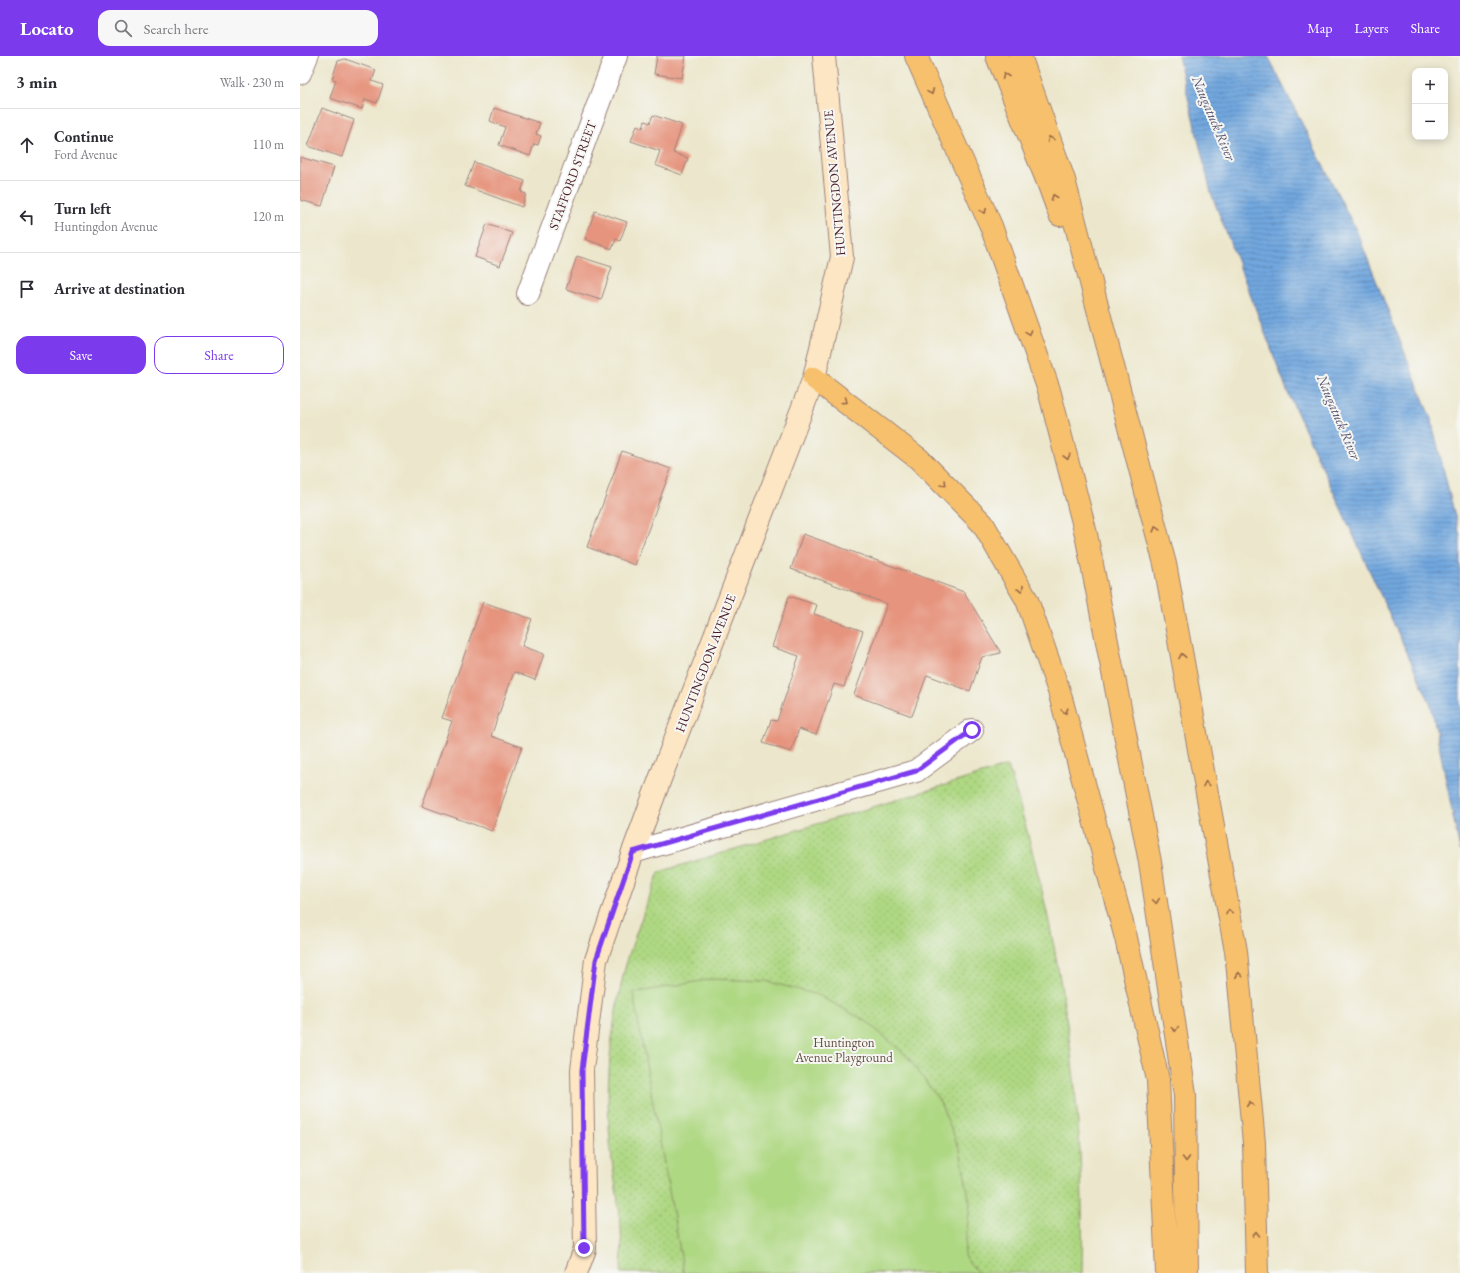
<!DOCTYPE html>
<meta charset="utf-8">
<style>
:root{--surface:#fff;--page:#f7f7f7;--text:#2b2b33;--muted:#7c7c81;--line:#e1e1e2;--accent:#7c3aed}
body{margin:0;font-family:"EB Garamond",serif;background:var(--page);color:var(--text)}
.controls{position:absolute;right:12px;top:12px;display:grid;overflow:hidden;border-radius:8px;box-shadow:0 2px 10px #0003}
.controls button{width:36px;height:36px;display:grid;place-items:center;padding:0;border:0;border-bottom:1px solid var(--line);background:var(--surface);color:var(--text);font:20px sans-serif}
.stop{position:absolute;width:12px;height:12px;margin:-9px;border:3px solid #7c3aed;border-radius:50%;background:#fff}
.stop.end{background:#7c3aed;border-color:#fff;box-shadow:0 1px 4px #0008}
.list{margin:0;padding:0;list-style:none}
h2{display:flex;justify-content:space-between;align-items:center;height:52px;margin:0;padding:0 16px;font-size:17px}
h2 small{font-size:13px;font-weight:400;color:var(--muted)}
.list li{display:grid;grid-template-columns:26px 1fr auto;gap:12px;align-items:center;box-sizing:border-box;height:72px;padding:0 16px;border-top:1px solid var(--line)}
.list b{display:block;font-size:15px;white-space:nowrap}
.list p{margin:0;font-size:13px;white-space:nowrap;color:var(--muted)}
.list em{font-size:13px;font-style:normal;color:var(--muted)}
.actions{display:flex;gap:8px;padding:12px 16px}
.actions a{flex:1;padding:9px 0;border:1px solid var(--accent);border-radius:12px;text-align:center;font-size:14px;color:var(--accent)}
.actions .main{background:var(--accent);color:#fff}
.icon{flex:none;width:22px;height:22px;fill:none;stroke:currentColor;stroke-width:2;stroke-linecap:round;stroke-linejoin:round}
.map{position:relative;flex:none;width:1160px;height:1217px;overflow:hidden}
header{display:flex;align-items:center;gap:24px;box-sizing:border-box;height:56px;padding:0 20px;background:var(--accent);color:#fff}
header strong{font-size:19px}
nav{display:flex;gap:22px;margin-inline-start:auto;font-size:14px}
.search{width:280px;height:36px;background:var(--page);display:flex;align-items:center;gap:10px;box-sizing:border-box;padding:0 14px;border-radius:12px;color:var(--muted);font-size:15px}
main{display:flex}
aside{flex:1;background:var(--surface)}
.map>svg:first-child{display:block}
.park{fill:url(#park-dots);stroke:#7c7c57}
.pitch{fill:#afd883;stroke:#7c7c57}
.water{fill:url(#water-rules);stroke:#5e6385}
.building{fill:#e6947e}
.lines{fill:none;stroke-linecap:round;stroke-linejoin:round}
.street-casing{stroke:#9b837c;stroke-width:24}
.secondary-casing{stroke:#9b837c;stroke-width:24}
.highway-casing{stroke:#9b837c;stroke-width:24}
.street{stroke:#fff;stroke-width:22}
.secondary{stroke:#fce6c4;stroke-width:22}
.highway{stroke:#f7c06c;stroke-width:22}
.oneway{stroke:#986748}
.route{stroke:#7c3aed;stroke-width:5}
.labels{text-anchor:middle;stroke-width:4;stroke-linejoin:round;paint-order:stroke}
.street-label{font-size:13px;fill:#4a1f2b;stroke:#f6f6f2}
.park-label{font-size:13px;fill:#634d41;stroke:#f6f6f2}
.water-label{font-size:14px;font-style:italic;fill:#5a5573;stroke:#f6f6f2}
</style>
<header>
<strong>Locato</strong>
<div class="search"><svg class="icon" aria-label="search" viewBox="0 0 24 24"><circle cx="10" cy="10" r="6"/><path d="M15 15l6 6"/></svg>Search here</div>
<nav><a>Map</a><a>Layers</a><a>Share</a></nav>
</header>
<main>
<aside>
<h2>3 min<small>Walk · 230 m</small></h2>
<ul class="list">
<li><svg class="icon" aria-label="ahead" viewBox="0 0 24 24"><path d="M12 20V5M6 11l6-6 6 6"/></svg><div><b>Continue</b><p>Ford Avenue</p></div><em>110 m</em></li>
<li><svg class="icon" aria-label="left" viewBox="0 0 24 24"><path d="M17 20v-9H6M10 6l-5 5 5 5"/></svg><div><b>Turn left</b><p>Huntingdon Avenue</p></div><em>120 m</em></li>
<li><svg class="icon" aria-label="arrive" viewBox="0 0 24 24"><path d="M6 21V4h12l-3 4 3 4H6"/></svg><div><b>Arrive at destination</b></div></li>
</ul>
<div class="actions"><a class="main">Save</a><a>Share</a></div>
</aside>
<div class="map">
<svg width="1160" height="1217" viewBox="0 0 1160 1217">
<defs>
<pattern id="park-dots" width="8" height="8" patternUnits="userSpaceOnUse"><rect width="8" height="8" fill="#afd883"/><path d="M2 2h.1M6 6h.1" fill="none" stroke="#98b971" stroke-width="1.8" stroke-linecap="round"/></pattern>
<pattern id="water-rules" width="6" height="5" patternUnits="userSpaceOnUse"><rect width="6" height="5" fill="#71a7df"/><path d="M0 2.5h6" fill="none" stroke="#5f87b5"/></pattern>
</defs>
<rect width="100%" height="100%" fill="#f6f6f2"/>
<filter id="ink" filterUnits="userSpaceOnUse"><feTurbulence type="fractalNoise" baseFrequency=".025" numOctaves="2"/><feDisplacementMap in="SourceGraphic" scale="8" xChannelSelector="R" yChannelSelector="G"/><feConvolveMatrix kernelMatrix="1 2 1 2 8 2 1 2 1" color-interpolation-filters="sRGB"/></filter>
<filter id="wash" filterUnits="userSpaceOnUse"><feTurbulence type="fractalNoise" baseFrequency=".012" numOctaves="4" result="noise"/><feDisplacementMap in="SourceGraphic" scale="16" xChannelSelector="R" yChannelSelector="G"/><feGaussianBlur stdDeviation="0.9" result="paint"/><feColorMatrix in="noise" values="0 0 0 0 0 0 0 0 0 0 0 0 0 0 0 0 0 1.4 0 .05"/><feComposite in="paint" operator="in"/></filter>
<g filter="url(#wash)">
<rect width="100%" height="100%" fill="#ece7cc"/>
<path class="park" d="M708,710C760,877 786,1042 782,1217H321C322,1198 322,1179 320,1160C316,1129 310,1100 309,1069C306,1018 312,967 324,916C333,882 347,849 359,816Z"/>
<polygon class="pitch" points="412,923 466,925 518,939 566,965 607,1000 639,1044 660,1094 670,1148 664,1200 678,1217 384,1217 333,937"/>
<polygon class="water" points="878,0 968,0 1057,176 1131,363 1160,480 1160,795 1131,649 988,337 911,137"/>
<g id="blocks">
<g class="building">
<polygon points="357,0 386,0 382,22 354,18"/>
<polygon points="45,3 76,14 72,25 83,29 77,47 65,43 62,53 30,42 36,24 32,23 38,5"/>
<polygon points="22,52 54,64 42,101 8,90"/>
<polygon points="194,52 240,67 236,78 241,80 238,89 234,88 230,100 199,89 205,71 190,65"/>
<polygon points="353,59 382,69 373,97 388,102 382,119 355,109 360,95 331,85 337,69 343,72 345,65 350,67"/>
<polygon points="0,101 34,111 22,150 0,144"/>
<polygon points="174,106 225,125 221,136 226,138 222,151 165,130"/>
<polygon points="295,155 327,166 320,185 316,183 312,193 285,183"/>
<polygon points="187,168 212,177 200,210 175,201"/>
<polygon points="277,200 312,211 301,244 266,233"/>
<polygon points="322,395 371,413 335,509 287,491"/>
<polygon points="503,478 664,536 701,597 682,601 670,635 627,619 612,660 554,639 587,548 491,513"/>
<polygon points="489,540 517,549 514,558 563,575 544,631 534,628 516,679 499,673 491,696 463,687 471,664 477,665 499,600 472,591"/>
<polygon points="183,546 232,563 222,590 244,598 235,624 214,616 191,680 222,691 192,775 122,750 152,665 142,662"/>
</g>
</g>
</g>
<g filter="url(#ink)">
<use href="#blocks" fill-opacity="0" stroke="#9b837c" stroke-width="1"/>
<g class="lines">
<defs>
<g id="street">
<polyline points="0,17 7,0"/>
<polyline points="228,238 316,0"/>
<polyline points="333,796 616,715 672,674"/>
</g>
<polyline id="secondary" points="276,1217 285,1193 282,1014 296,904 333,796 360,723 514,322 542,201 524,0"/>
<g id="highway">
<polyline points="616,0 691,170 749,334 786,478 850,806 885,1039 887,1217"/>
<polyline points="697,0 749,129 760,159"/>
<polyline points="720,0 764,124 865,508 936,895 954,1087 957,1217"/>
<polyline points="514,322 619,403 683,468 727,544 759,635 826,882 858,1024 867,1217"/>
</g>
</defs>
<use href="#street" class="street-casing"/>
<use href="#secondary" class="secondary-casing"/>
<use href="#highway" class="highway-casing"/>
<use href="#street" class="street"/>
<use href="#secondary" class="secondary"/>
<use href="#highway" class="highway"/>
</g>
<defs><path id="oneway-chevron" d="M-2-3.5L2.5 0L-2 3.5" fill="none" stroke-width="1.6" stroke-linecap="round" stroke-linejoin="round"/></defs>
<g class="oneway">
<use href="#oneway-chevron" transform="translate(705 20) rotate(-112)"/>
<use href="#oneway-chevron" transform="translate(631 36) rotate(66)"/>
<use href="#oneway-chevron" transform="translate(750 83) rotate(-110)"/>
<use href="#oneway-chevron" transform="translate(754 141) rotate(-109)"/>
<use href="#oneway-chevron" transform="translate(684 155) rotate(66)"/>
<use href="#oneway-chevron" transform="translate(729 277) rotate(70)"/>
<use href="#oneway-chevron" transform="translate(545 345) rotate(37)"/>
<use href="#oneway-chevron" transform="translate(767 401) rotate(76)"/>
<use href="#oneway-chevron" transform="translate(644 428) rotate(46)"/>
<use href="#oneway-chevron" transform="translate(856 473) rotate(-105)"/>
<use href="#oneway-chevron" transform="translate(721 533) rotate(60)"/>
<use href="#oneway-chevron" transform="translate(882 600) rotate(-100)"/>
<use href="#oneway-chevron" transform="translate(765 655) rotate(75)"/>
<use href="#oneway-chevron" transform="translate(906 728) rotate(-100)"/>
<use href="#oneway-chevron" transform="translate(856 845) rotate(82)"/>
<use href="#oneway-chevron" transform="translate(929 856) rotate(-100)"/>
<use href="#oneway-chevron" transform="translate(939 919) rotate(-95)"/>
<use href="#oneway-chevron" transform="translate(875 973) rotate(82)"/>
<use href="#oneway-chevron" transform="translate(950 1048) rotate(-95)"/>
<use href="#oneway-chevron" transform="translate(886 1103) rotate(89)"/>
<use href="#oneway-chevron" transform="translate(956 1178) rotate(-91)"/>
</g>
</g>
<g class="lines" filter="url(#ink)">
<polyline class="route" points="284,1192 282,1014 296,904 333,796 616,715 672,674"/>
</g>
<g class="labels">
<g class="street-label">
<text transform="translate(272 119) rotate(-70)" y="5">STAFFORD STREET</text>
<text transform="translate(534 127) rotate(-95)" y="5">HUNTINGDON AVENUE</text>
<text transform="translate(405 607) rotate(-69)" y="5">HUNTINGDON AVENUE</text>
</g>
<g class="park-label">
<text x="544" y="991">Huntington<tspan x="544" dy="15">Avenue Playground</tspan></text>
</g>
<g class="water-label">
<text transform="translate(914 62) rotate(67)" y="5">Naugatuck River</text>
<text transform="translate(1039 361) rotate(67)" y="5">Naugatuck River</text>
</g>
</g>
</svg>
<div class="controls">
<button>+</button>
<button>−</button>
</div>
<div class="stop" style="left:672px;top:674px"></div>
<div class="stop end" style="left:284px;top:1192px"></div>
</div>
</main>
